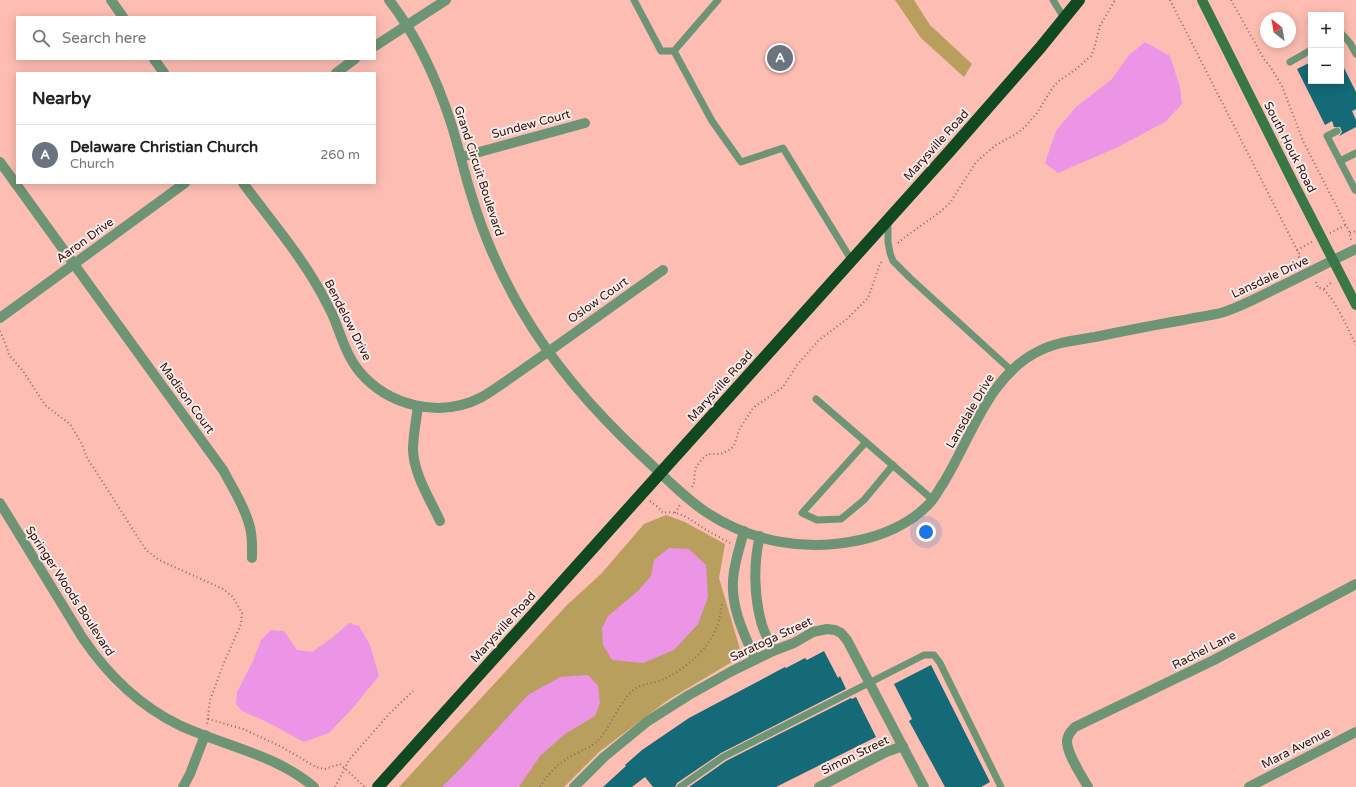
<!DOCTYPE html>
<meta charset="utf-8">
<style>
:root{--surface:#fff;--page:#f6f6f6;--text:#202124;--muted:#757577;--line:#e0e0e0;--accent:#2563eb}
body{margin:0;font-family:"Varela Round",sans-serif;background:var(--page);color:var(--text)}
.controls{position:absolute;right:12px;top:12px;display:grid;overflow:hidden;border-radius:0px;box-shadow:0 2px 10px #0003}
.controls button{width:36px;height:36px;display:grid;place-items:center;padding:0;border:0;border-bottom:1px solid var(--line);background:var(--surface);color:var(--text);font:20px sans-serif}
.compass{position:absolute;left:1260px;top:12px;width:36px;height:36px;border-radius:50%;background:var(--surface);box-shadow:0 2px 10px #0003;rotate:329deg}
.you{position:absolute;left:926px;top:532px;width:14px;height:14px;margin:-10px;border:3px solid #fff;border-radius:50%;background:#1a73e8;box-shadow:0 0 0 6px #1a73e833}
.badge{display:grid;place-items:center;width:26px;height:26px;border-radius:50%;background:var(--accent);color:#fff;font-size:13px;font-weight:700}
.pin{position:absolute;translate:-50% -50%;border:2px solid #fff;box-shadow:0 1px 4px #0006}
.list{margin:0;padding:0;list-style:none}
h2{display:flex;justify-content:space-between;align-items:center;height:52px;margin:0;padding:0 16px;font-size:17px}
h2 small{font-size:13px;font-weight:400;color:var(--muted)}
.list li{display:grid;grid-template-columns:26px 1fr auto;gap:12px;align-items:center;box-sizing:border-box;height:60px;padding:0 16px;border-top:1px solid var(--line)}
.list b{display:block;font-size:15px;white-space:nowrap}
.list p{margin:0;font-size:13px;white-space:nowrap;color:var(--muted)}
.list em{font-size:13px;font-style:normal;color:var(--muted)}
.icon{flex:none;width:22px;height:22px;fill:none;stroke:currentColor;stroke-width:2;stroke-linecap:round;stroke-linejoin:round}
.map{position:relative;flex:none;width:1356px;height:787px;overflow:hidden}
.search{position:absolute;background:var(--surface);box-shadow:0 2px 10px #0003;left:16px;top:16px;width:360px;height:44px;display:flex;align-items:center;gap:10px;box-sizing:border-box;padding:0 14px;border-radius:0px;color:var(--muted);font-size:15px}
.panel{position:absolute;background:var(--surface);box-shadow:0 2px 10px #0003;left:16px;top:72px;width:360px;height:112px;border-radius:0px}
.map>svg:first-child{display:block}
.green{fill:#b89f5d}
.water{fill:#ec95e6}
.building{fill:#146a76}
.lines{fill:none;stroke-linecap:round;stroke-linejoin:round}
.path{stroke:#976861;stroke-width:2;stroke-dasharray:1 3;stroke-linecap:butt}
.lane{stroke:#6d9474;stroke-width:7}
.street{stroke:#6d9474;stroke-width:10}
.secondary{stroke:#397747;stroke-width:10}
.highway{stroke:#104820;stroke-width:12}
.labels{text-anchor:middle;stroke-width:4;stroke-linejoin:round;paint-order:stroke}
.street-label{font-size:12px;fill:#2f120e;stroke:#fdece9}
</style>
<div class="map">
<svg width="1356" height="787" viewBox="0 0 1356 787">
<rect width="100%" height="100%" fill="#febdb2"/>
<g class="green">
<polygon points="895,0 914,0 930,25 972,64 964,77 921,38"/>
<polygon points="666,515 685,522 725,544 719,578 742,656 668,700 599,752 564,787 399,787 567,605 601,574 644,524"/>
</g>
<g class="water">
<polygon points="1145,42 1170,56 1180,87 1182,104 1165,122 1118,147 1058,173 1045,163 1056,131 1076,107 1112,79 1129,55"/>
<polygon points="669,548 689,549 706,565 708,597 698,624 674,650 643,663 612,660 603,645 602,628 608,616 638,591 651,576 654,560"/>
<polygon points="349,623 359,626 370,645 379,676 352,709 329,733 304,742 267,722 242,711 236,704 237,692 253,661 261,640 271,630 284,631 297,650 312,652 332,638"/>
<polygon points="588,675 598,686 600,703 595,716 565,734 540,756 519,787 442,787 462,767 528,695 560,677"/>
</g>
<g class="building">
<polygon points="1311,62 1311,81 1341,81 1341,62 1356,92 1356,109 1352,111 1356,120 1356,127 1339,136 1342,132 1340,127 1334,127 1332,121 1325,125 1297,69"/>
<polygon points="824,651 838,678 840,676 846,689 721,753 677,783 675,787 653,787 645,777 632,787 603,787 626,766 625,765 642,750 689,718 785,667 786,668 805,658 807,660"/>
<polygon points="931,665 990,782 981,787 945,787 909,721 912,719 894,684"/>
<polygon points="856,697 876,737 776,787 689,787 726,761 851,698 852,699"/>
</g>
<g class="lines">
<g class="path">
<polyline points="1170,0 1297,250 1299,253 1298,256 1305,262"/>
<polyline points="1231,0 1264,59 1271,68 1282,86 1303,141 1349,231 1351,240"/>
<polyline points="1330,233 1346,225"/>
<polyline points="1350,233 1356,231"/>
<polyline points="898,243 905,237 940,212 950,203 976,162 996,145 1016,134 1025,127 1037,113 1053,87 1059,81 1076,69 1091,56 1094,49 1100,26 1115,0"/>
<polyline points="1297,250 1312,242"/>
<path d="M1316,282L1318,288C1330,286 1350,334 1356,345"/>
<polyline points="1324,289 1332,282"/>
<polyline points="0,331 6,345 9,355 23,371 45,405 70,424 82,444 86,456 146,550 159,560 223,589 233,597 242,613 241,624 223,665 210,700 207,724"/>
<polyline points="692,487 694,484 695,469 702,459 708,454 720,454 728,451 734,446 739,430 753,408 783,387 797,365 819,340 847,319 868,298 880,264 883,260"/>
<path d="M650,501L658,507L663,513C681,509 694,523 708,531C715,535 723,539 730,543"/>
<polyline points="675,513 680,505"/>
<polyline points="208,719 243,729 282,747 316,767 325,769 340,764 365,787"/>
<polyline points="335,787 349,760 389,714 413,691"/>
<path d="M540,787C548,773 560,762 575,754C584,749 593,747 600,738C612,724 622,696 638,687C646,683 656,683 664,679C687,668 710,648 718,624C720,617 721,610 722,603"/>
</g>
<g class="lane">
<polyline points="634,0 661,51 674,51 718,0"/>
<polyline points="1053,0 1064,18"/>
<polyline points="1341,34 1342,34 1350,43 1356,54"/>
<polyline points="674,51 712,121 741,162 783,148 852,261"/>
<polyline points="1290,62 1311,50"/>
<polyline points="1337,131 1327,136 1340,161 1356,153"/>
<polyline points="1340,161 1355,190 1356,189"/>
<polyline points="888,221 888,242 890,253 893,261 910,278 1011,370"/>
<polyline points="816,399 933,500"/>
<polyline points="866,442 802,513 817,520 841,519 864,500 893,465"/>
<polyline points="680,787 723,757 924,655 934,655 940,663 1001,787"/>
</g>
<g class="street">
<polyline points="111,0 123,17"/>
<path d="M389,0C417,36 437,80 451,123C459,148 464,173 472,197C484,237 501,275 522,311C554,366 595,412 641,455C663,475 684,498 709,514C753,542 804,551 855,541C882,536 910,524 929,504C935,498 939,489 944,482C972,436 989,374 1041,350C1057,342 1077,340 1095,337C1124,331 1154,325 1184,320C1197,317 1211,316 1224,312C1242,306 1259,297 1275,289C1302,276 1329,262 1356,249"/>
<polyline points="375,46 446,0"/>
<polyline points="154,59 164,73"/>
<polyline points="336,73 355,59"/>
<polyline points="461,157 585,123"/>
<path d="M0,162L223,470C232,487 244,505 249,524C253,535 252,547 252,558"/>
<path d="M243,183C269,218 298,252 319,289C324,298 329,307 333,316C341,335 346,355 359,371C388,406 440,419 482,397C492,391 502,384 512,377C529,365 545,354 562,342C596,318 629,294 663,270"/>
<polyline points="0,318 185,183"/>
<path d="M418,407C416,421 413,436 413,450C414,475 430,499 440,521"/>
<path d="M0,503L82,637C107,674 138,705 179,725C224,746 275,754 314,787"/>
<path d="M744,531C740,547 734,563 733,580C731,608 744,634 755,659"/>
<path d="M760,536C753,564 754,598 762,625C765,634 770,643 773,651"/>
<polyline points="183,787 190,774 205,735"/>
<polyline points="574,787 604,757 648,721 689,695 732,671 773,651 794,643 813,632 827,629 835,630 841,633 847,640 924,787"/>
<polyline points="819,787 886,752 903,746"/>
<path d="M1088,787C1082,776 1066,753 1067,740C1068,734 1071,731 1075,727L1214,660L1356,584"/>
<polyline points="1249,787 1356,732"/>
</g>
<polyline class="secondary" points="1202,0 1293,182 1356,305"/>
<polyline class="highway" points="378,787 949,152 1040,48 1079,0"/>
</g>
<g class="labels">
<g class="street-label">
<text transform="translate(531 124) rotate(-15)" y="4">Sundew Court</text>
<text transform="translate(936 145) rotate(-48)" y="4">Marysville Road</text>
<text transform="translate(1290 147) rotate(63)" y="4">South Houk Road</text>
<text transform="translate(479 171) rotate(72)" y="4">Grand Circuit Boulevard</text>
<text transform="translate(85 240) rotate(-36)" y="4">Aaron Drive</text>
<text transform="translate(1270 277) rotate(-25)" y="4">Lansdale Drive</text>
<text transform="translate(598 300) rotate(-35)" y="4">Oslow Court</text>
<text transform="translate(348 320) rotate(63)" y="4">Bendelow Drive</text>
<text transform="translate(720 386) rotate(-48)" y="4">Marysville Road</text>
<text transform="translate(187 398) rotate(54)" y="4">Madison Court</text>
<text transform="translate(970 411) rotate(-60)" y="4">Lansdale Drive</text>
<text transform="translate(70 591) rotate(57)" y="4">Springer Woods Boulevard</text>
<text transform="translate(503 627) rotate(-48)" y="4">Marysville Road</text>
<text transform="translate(771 639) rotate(-25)" y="4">Saratoga Street</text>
<text transform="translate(1204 650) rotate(-27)" y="4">Rachel Lane</text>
<text transform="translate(1296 748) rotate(-27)" y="4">Mara Avenue</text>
<text transform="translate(855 755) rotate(-26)" y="4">Simon Street</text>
</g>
</g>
</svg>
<div class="controls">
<button>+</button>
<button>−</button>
</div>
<svg class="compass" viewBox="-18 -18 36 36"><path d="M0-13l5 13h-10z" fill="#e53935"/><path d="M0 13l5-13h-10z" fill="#757577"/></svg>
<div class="you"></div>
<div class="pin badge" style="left:780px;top:58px;background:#6b7280">A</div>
<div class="search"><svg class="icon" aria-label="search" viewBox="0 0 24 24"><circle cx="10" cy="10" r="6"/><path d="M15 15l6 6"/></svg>Search here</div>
<section class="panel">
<h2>Nearby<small></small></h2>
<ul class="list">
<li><span class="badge" style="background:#6b7280">A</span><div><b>Delaware Christian Church</b><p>Church</p></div><em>260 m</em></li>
</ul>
</section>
</div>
